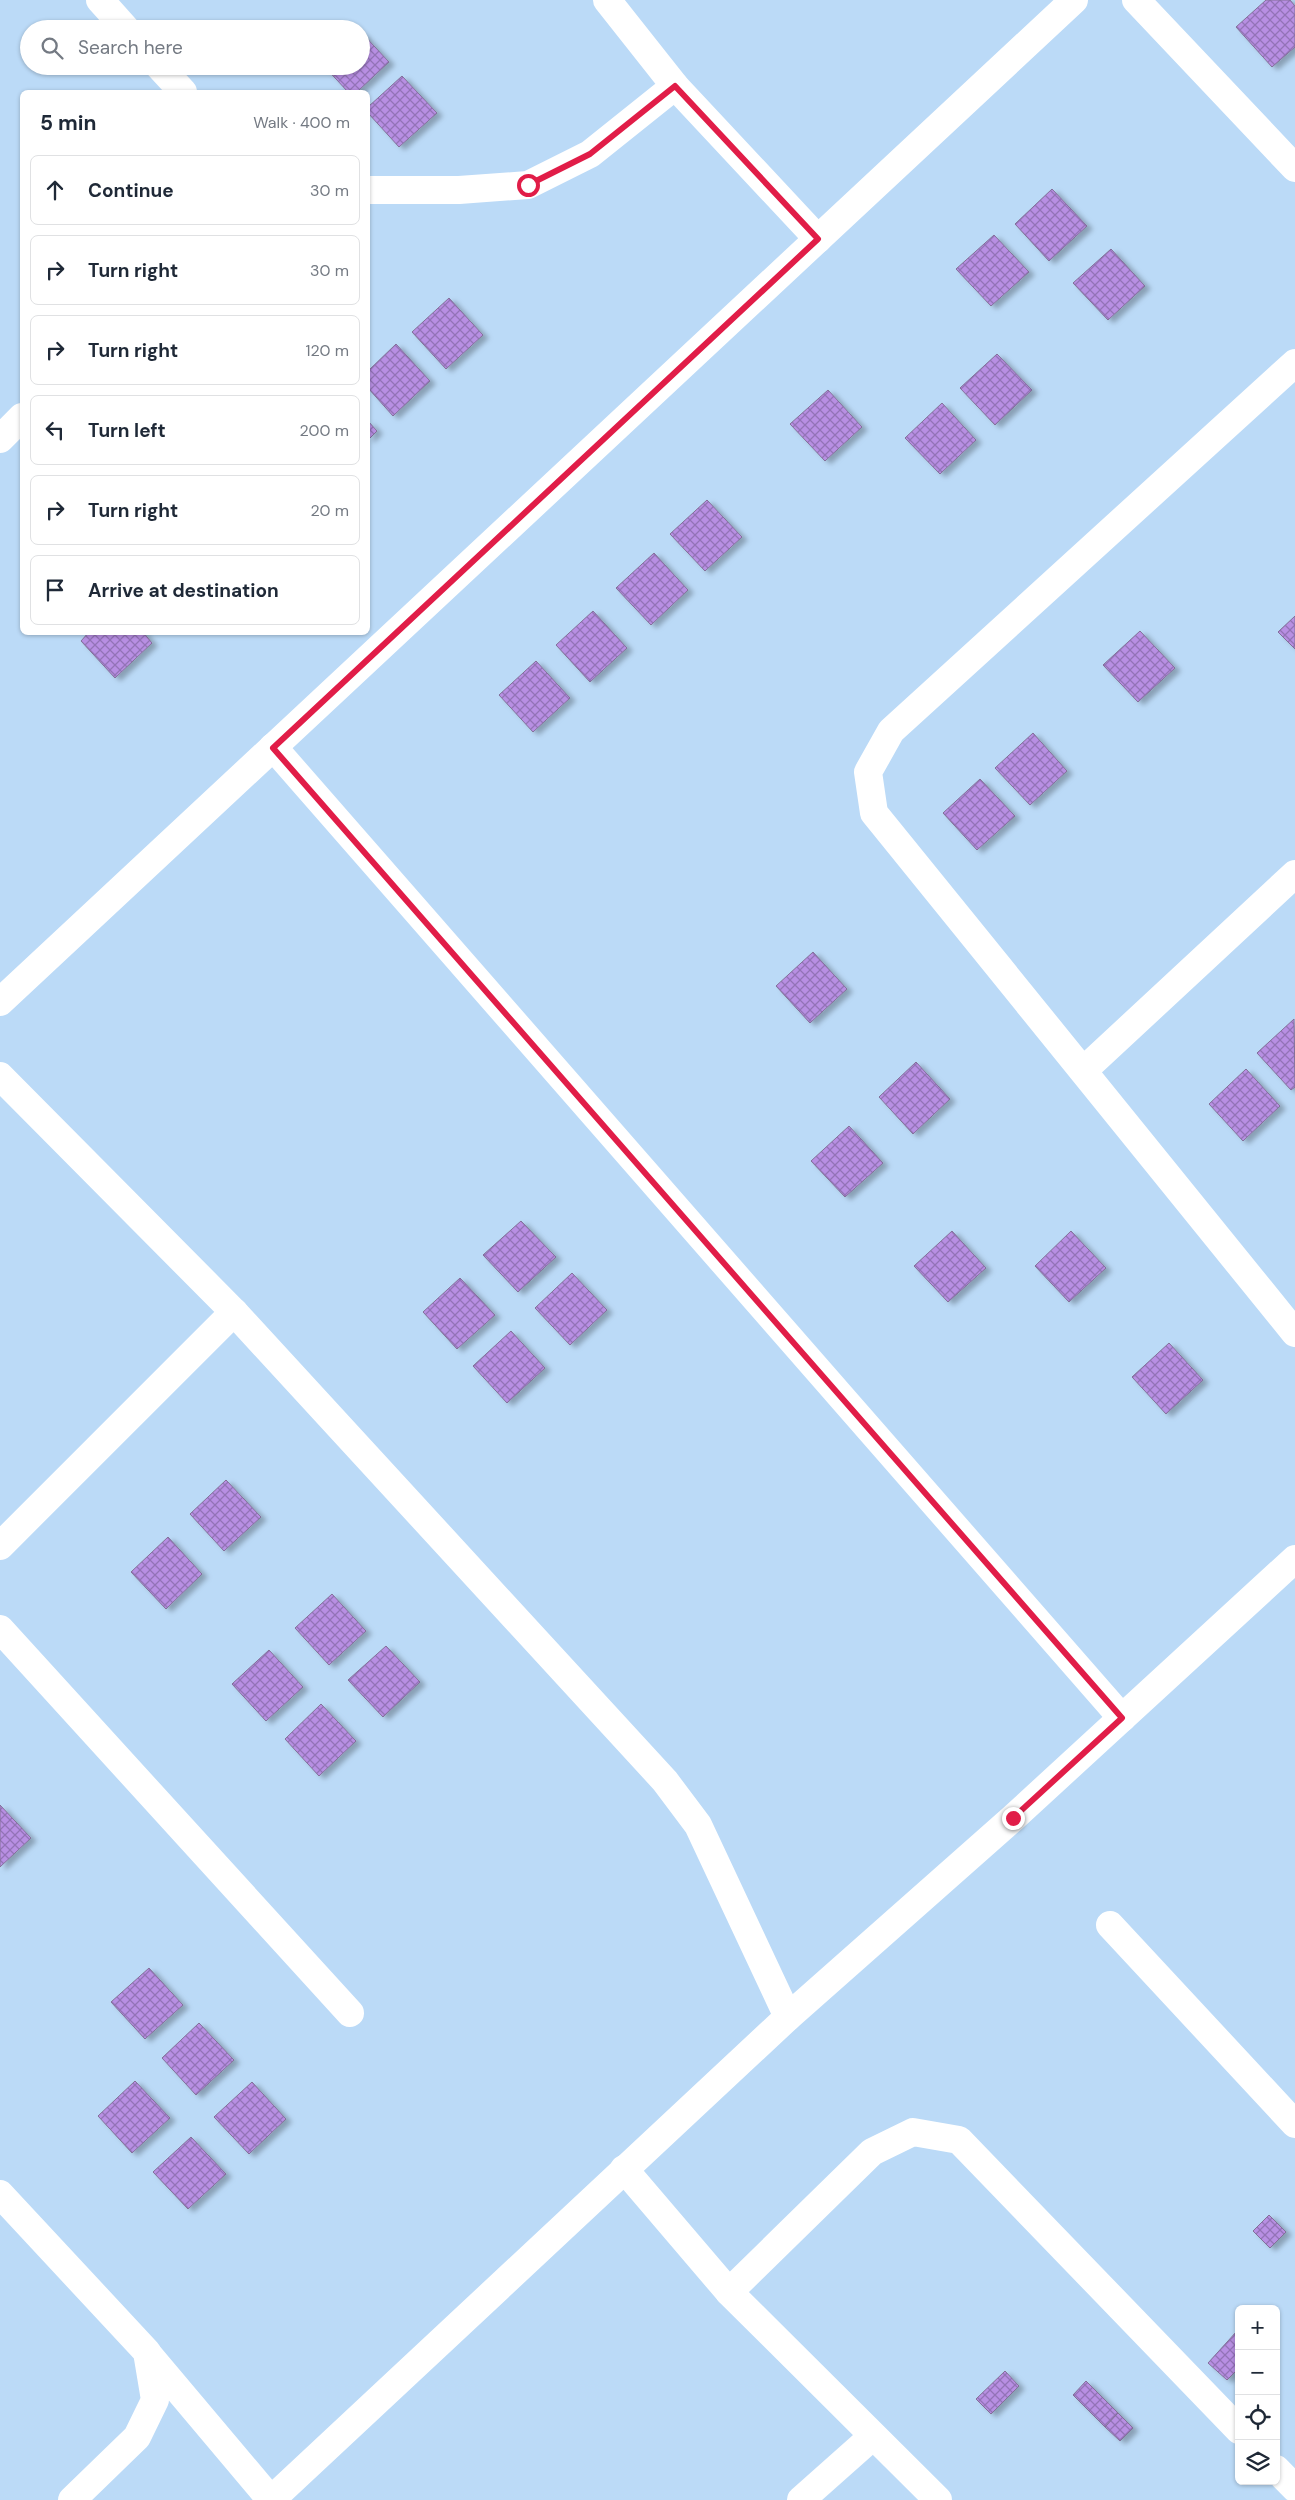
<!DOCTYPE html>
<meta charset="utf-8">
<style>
:root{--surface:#fff;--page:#f2f2f3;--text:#1f2937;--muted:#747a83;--line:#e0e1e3}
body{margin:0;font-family:"DM Sans",sans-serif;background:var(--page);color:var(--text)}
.controls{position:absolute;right:15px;bottom:15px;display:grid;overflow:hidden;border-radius:8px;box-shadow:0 1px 4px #0004}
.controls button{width:45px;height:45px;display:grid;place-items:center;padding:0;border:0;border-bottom:1px solid var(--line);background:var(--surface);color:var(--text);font:25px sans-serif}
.stop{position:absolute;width:15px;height:15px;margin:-11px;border:4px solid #e11d48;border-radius:50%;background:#fff}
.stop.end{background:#e11d48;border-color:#fff;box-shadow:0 1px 5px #0008}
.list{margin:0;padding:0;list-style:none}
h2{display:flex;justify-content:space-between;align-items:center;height:65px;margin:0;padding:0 20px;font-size:21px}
h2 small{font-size:16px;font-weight:400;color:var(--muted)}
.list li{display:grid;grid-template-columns:32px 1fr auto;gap:15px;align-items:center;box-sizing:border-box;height:70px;margin:0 10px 10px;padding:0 10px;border:1px solid var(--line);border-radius:8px}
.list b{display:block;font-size:19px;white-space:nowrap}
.list em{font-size:16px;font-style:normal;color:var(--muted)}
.icon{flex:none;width:28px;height:28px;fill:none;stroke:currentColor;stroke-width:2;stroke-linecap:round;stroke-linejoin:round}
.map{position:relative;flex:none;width:1295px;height:2500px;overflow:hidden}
.search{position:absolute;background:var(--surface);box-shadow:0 1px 4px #0004;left:20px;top:20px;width:350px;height:55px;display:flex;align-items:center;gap:12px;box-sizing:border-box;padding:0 18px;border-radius:28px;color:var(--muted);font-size:19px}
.panel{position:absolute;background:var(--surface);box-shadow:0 1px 4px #0004;left:20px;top:90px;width:350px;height:545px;border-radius:8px}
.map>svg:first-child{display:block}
.building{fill:url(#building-cross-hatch);stroke:#837099;filter:url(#shadow)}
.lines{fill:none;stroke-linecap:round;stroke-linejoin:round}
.minor{stroke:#fff;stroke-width:28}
.route{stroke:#e11d48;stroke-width:6}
</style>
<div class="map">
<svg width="1295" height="2500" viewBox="0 0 1295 2500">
<defs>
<pattern id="building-cross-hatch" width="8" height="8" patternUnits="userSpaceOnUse" patternTransform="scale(1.25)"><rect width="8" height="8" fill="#b88fe3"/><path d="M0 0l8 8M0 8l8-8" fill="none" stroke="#9373b7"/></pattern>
<filter id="shadow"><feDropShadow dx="5.5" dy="3" stdDeviation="2.5" flood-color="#0004"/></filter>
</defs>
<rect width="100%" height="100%" fill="#bbdaf7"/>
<g class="building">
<polygon points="1266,0 1290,0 1295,6 1295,47 1272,67 1236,27"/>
<polygon points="361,32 389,62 357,92 348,92 324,66 361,66"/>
<polygon points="402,76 437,113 399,147 368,113 368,107"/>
<polygon points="1052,189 1087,226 1049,261 1015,224"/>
<polygon points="994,235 1029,272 991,306 956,269"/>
<polygon points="1111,249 1145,286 1108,320 1073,283"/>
<polygon points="449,298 483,335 446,369 412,332"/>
<polygon points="396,344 430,381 393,416 368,388 368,371"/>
<polygon points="997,354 1032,390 995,425 960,388"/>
<polygon points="828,390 862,427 825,461 790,424"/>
<polygon points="942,403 976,440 940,474 905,438"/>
<polygon points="368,421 377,431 368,440"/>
<polygon points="707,500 742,537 705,571 670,534"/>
<polygon points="654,553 688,590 651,625 616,588"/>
<polygon points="593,611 627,648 590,682 556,645"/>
<polygon points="1295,616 1295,649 1278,632"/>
<polygon points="1140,631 1175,668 1138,702 1103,665"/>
<polygon points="89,632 143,632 152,643 115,678 81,641"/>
<polygon points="536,661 570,698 533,732 499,695"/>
<polygon points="1033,733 1067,771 1030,805 995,768"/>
<polygon points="980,779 1015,816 977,850 943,813"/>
<polygon points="813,952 847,989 810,1023 776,986"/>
<polygon points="1294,1019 1295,1087 1291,1090 1257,1053"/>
<polygon points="916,1062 950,1099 913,1134 879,1097"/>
<polygon points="1246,1069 1280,1106 1243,1141 1209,1104"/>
<polygon points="849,1126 883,1163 845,1197 811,1161"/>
<polygon points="521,1221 556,1257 518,1292 483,1255"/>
<polygon points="952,1231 986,1268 948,1302 914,1266"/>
<polygon points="1071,1231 1106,1268 1069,1302 1035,1266"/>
<polygon points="572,1273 607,1310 570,1345 535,1308"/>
<polygon points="460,1278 495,1315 457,1349 423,1312"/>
<polygon points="511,1331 545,1368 507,1403 473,1366"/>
<polygon points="1169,1343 1203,1380 1166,1414 1132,1377"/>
<polygon points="226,1480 261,1517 224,1551 190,1514"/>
<polygon points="168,1537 202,1574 166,1609 131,1572"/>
<polygon points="332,1594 366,1631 329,1665 295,1628"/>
<polygon points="386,1646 420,1682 383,1717 348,1680"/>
<polygon points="269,1650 303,1687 266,1721 232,1684"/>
<polygon points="321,1704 356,1741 319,1776 285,1739"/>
<polygon points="0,1805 31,1838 0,1867"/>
<polygon points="149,1968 183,2005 145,2039 111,2002"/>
<polygon points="199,2023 234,2060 196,2095 162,2058"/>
<polygon points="135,2081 170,2118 132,2153 98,2116"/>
<polygon points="252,2082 286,2119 249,2154 214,2117"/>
<polygon points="191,2137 226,2174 188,2209 153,2172"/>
<polygon points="1269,2215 1286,2232 1270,2248 1253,2231"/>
<polygon points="1237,2331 1239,2333 1239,2368 1227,2380 1208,2363"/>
<polygon points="1005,2371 1019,2386 991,2414 976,2399"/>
<polygon points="1086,2381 1118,2413 1105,2427 1073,2395"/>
<polygon points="1118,2413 1133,2428 1120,2441 1105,2427"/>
</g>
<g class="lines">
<g class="minor">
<polyline points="100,0 126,29"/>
<polyline points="607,0 675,86 818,239"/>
<polyline points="1136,0 1295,168"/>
<polyline points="159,66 183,92"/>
<polyline points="368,190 459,190 528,185 590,154 675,86"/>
<polyline points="1295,363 891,731 868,772 874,813 1295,1333"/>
<polyline points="0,439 22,417"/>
<polyline points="273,747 1122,1718"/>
<polyline points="0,1002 1074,0"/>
<polyline points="1084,1070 1295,874"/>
<polyline points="0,1076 234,1312 665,1781 698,1825 788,2017"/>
<polyline points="0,1546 234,1312"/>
<polyline points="0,1629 350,2013"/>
<polyline points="1110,1925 1295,2124"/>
<polyline points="624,2169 729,2292 938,2500"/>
<polyline points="0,2194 147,2352 155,2400 137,2437 72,2500"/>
<polyline points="729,2292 872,2152 913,2132 959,2140 1239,2430"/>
<polyline points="148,2354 271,2500"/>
<polyline points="1276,2469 1295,2488"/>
<polyline points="271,2500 788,2017 1013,1818 1295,1559"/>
<polyline points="801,2500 873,2436"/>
</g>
</g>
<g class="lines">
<polyline class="route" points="528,185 590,154 675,86 818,239 273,748 1122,1718 1013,1818"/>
</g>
</svg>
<div class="controls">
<button>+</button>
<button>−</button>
<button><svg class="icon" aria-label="locate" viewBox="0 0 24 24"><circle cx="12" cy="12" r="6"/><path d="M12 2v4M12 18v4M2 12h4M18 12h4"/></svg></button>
<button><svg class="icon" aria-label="layers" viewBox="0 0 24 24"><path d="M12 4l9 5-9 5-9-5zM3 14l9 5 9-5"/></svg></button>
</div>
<div class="stop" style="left:528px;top:185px"></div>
<div class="stop end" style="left:1013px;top:1818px"></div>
<div class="search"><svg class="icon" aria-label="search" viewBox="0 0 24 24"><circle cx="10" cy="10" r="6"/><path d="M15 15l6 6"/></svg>Search here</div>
<section class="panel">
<h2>5 min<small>Walk · 400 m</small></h2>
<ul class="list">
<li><svg class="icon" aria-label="ahead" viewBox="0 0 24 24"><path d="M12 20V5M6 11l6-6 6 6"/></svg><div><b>Continue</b></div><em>30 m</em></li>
<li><svg class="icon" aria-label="right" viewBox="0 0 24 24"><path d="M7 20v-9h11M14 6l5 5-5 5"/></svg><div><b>Turn right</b></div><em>30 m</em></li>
<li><svg class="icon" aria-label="right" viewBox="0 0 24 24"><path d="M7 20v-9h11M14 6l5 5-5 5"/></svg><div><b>Turn right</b></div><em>120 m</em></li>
<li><svg class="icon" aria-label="left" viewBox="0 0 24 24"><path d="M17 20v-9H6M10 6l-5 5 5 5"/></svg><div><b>Turn left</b></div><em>200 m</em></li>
<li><svg class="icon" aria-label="right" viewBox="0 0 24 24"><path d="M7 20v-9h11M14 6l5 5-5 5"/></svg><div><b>Turn right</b></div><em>20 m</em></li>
<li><svg class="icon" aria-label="arrive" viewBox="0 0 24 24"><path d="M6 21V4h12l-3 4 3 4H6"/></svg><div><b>Arrive at destination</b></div></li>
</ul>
</section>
</div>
